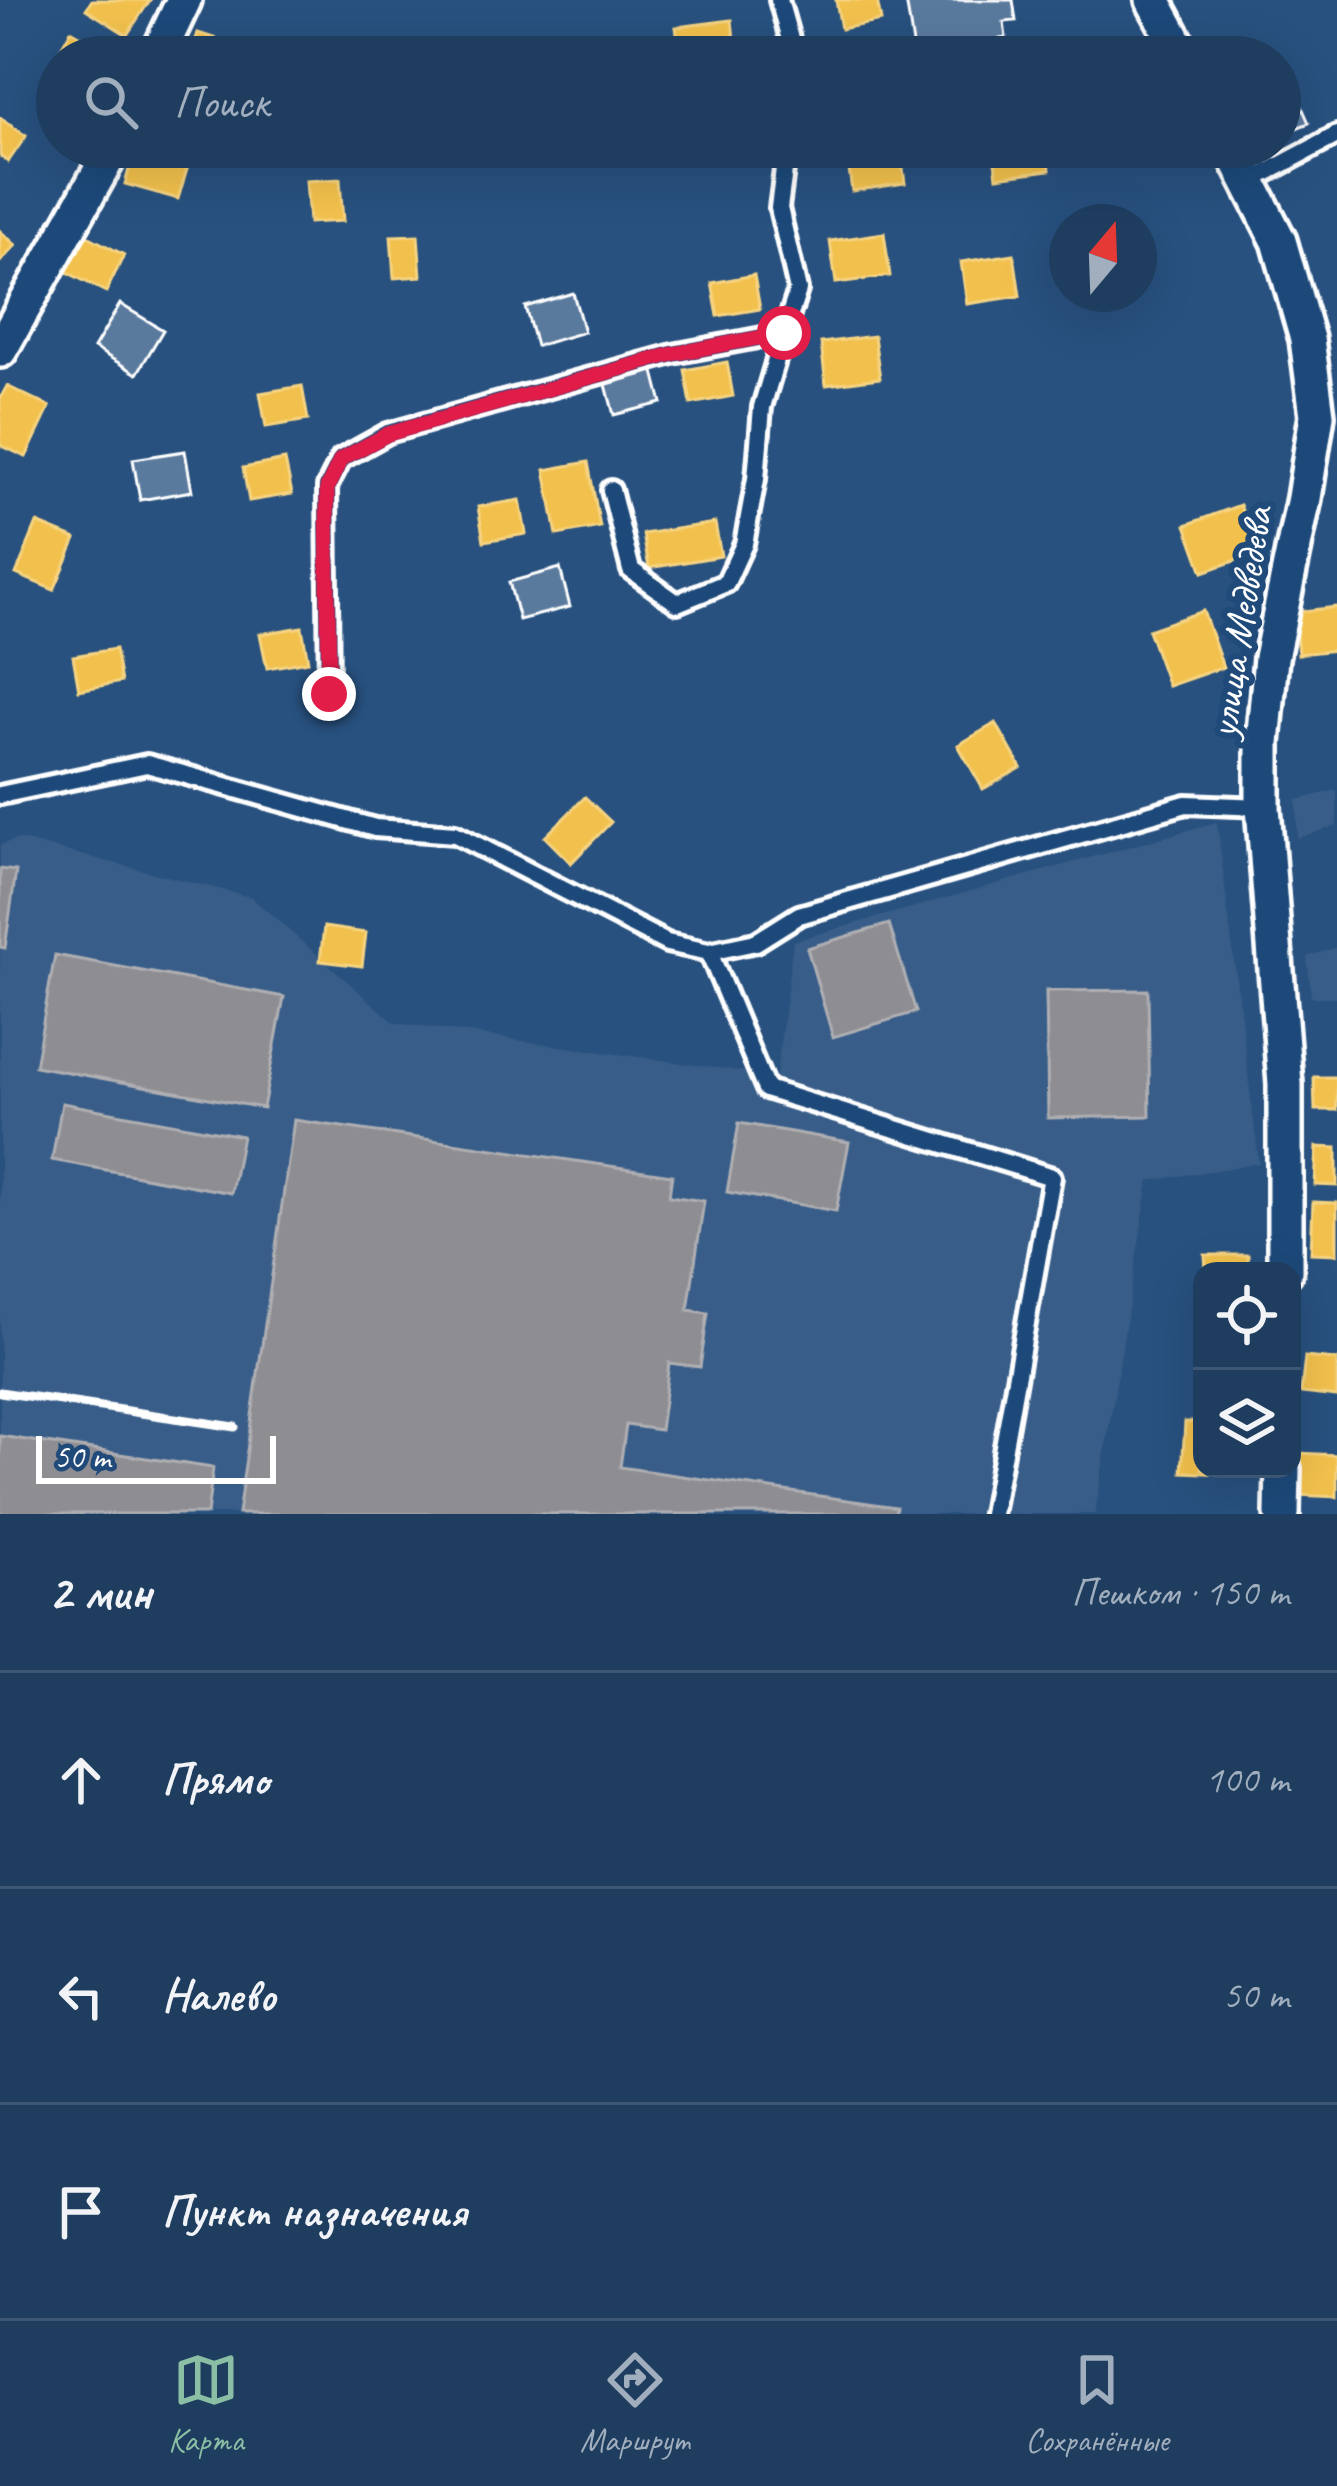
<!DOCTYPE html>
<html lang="ru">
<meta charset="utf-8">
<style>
:root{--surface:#1e3d5f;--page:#264465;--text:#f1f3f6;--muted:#a1aebd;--line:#3c5674;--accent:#8abfa5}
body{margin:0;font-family:Caveat,sans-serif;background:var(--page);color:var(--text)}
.controls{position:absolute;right:36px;bottom:36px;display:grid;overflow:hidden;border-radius:24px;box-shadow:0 12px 48px #0002}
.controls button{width:108px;height:108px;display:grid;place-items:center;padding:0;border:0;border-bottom:3px solid var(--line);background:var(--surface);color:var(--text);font:60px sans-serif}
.compass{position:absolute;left:1049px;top:204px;width:108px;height:108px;border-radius:50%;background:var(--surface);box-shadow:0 12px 48px #0002;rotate:19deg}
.scale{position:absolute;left:36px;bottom:30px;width:240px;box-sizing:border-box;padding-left:12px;border:6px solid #fff;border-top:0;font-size:33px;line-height:42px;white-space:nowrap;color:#fff;-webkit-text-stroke:9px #1f4a7a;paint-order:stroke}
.stop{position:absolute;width:36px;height:36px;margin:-27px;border:9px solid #e11d48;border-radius:50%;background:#fff}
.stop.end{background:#e11d48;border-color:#fff;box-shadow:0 3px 12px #0008}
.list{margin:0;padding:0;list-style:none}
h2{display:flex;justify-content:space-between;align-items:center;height:156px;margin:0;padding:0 48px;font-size:51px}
h2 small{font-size:39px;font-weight:400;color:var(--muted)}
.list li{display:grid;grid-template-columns:78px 1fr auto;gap:36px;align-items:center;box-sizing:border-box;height:216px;padding:0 48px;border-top:3px solid var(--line)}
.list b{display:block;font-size:45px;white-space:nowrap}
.list em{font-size:39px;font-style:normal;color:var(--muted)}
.icon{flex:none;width:66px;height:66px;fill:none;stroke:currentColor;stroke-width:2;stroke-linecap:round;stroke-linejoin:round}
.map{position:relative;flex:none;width:1337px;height:1514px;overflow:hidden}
.search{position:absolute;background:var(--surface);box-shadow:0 12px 48px #0002;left:36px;right:36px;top:36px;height:132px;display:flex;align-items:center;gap:30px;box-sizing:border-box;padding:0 42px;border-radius:66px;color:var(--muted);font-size:45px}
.sheet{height:804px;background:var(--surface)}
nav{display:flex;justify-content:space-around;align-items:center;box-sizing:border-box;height:168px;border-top:3px solid var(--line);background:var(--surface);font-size:33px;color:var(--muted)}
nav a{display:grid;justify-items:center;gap:6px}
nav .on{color:var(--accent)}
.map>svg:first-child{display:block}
.built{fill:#375d88}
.homes{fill:#f2c14e;stroke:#f6d483;stroke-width:3}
.industry{fill:#8d8d92;stroke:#afafb3;stroke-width:3}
.building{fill:#5a7a9d;stroke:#fff;stroke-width:3}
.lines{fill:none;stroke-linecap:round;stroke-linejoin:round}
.service-casing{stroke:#fff;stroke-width:26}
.minor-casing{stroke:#fff;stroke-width:42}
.service{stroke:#1f4a7a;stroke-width:16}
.minor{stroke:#1f4a7a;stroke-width:33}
.rail{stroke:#fff;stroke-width:9}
.route{stroke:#e11d48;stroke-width:15}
.labels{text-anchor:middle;stroke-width:12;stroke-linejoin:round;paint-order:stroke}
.street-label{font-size:42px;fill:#fff;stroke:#1f4a7a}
</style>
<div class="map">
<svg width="1337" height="1514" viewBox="0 0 1337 1514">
<rect width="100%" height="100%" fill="#28517f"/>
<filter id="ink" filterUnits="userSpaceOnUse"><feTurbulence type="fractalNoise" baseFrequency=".00833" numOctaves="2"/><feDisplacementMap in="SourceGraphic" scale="24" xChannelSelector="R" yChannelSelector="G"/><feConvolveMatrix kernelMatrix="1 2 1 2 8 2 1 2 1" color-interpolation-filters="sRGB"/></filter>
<g filter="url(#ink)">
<g class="built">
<polygon points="1337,790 1337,826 1297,838 1297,800"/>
<polygon points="1217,822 1259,1163 1149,1181 1095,1514 0,1514 0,845 17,839 251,897 395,1023 776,1076 793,941"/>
<polygon points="1337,947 1337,997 1311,997 1307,957"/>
</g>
<g class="homes">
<polygon points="92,0 150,0 127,35 86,9"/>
<polygon points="836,0 877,0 881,21 841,29"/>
<polygon points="732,20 736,57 680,57 676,27"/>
<polygon points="71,30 106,50 102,57 57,57 57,69 51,65"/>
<polygon points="198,33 251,50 249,57 190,57"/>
<polygon points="0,118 26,136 8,162 0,156"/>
<polygon points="135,147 172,147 192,153 178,199 125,184"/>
<polygon points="900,147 905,183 852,191 846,149"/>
<polygon points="993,147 1047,147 1050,170 997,177"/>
<polygon points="340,179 343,221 309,223 306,181"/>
<polygon points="0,231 16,245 0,262"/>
<polygon points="82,233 124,255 106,292 63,270"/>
<polygon points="884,233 890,276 836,283 830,241"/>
<polygon points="418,235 421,276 394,278 391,236"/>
<polygon points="1014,254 1020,296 967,304 961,262"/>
<polygon points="754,275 760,309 718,316 712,283"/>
<polygon points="874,336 880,378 826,385 821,343"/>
<polygon points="727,362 733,396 691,404 685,370"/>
<polygon points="7,386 50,407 26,457 0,445 0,399"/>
<polygon points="302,386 308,420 266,427 260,393"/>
<polygon points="285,460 292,494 249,501 243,468"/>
<polygon points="588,462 600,527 557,535 545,470"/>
<polygon points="520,500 526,534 484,541 478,507"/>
<polygon points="1240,505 1257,553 1203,572 1186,525"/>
<polygon points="37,523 76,539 54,590 16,574"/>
<polygon points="715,523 721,556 649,568 643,534"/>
<polygon points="1337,607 1337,650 1298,654 1294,612"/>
<polygon points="1203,611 1223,667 1168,686 1148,630"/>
<polygon points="302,627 308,661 267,668 260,634"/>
<polygon points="115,649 121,682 79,690 73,656"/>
<polygon points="996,723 1021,768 983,789 958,745"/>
<polygon points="585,797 611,822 571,863 545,837"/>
<polygon points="324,927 366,933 362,966 320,961"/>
<polygon points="1314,1077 1337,1077 1337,1110 1315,1110"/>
<polygon points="1317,1147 1337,1148 1337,1186 1315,1185"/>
<polygon points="1313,1202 1337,1203 1337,1254 1311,1253"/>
<polygon points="1205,1255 1248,1255 1249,1271 1206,1271"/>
<polygon points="1305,1357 1337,1360 1337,1397 1301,1393"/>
<polygon points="1185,1422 1202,1422 1202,1469 1247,1469 1247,1475 1182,1472"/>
<polygon points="1297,1453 1337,1455 1337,1497 1296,1495"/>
</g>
<g class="industry">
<polygon points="0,869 16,871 5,948 0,947"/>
<polygon points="889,924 916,1012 833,1037 807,948"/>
<polygon points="55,955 284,997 263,1108 35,1066"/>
<polygon points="1148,990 1150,1116 1048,1118 1046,991"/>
<polygon points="62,1103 242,1136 231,1193 52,1160"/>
<polygon points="294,1120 672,1175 669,1196 704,1201 688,1310 708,1313 700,1367 669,1363 660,1430 626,1425 620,1467 896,1507 895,1514 238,1514"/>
<polygon points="739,1123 849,1142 836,1211 727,1192"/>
<polygon points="0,1436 213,1468 207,1514 0,1514"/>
</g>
<g class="building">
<polygon points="906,0 1013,0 1016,21 1004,22 1006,38 914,51"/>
<polygon points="1287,73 1309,123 1284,133 1280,124 1280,76"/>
<polygon points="573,293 584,332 536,346 525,307"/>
<polygon points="120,304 163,330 137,374 94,348"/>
<polygon points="653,368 662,403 614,415 605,381"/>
<polygon points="185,451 192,491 140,500 133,459"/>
<polygon points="560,568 570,607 519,620 509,582"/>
</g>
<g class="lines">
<defs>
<g id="service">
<polyline points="779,0 795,57"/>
<polyline points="1249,182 1337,135"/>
<polyline points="611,490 631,570 677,603 726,583 744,544 756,479 762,407 784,333"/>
<polyline points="329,694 327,487 341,459 388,433 673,354 784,333 798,290 779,208 787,147"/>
<polyline points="0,795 147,764 375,828 455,834 667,943 709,952 756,942 799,915 1186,804 1263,807"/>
<polyline points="709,952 766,1089 1052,1177 992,1514"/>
</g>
<g id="minor">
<polyline points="1153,0 1184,57"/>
<polyline points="157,57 184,0"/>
<polyline points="1231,147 1279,241 1307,339 1317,415 1304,498 1271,658 1263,743 1263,807 1285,1084 1285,1271"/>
<polyline points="0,350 114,147"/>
<polyline points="1282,1514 1283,1469"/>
</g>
</defs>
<use href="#service" class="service-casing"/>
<use href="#minor" class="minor-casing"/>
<use href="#service" class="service"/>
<use href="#minor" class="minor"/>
<polyline class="rail" points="0,1392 235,1427"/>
</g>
</g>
<g class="lines" filter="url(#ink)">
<polyline class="route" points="329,694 327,488 341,459 388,434 673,354 784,333"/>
</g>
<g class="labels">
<g class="street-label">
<text transform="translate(1239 622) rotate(-81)" y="15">улица Медведева</text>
</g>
</g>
</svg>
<div class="controls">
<button><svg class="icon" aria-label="locate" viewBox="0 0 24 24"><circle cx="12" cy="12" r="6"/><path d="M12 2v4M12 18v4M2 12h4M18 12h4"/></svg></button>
<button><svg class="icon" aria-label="layers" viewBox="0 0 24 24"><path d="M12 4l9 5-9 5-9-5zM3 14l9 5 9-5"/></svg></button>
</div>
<svg class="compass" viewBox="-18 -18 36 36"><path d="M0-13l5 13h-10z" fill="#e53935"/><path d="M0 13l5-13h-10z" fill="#a1aebd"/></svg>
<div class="scale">50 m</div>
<div class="stop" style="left:784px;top:333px"></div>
<div class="stop end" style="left:329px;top:694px"></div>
<div class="search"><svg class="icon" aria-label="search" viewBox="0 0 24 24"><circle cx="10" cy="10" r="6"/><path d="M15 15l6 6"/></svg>Поиск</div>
</div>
<section class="sheet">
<h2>2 мин<small>Пешком · 150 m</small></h2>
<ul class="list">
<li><svg class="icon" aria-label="ahead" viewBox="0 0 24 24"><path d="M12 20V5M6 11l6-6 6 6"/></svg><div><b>Прямо</b></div><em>100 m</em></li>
<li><svg class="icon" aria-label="left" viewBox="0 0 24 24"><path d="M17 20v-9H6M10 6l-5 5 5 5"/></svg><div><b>Налево</b></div><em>50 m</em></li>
<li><svg class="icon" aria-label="arrive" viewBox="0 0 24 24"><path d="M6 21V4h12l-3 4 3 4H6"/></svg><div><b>Пункт назначения</b></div></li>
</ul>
</section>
<nav>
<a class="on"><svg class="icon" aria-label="map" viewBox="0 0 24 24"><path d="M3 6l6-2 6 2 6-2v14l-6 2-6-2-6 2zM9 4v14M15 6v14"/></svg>Карта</a>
<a><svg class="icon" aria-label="directions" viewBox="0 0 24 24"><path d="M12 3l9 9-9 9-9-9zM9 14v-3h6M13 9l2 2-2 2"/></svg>Маршрут</a>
<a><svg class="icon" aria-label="saved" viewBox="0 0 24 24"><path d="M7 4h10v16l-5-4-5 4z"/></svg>Сохранённые</a>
</nav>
